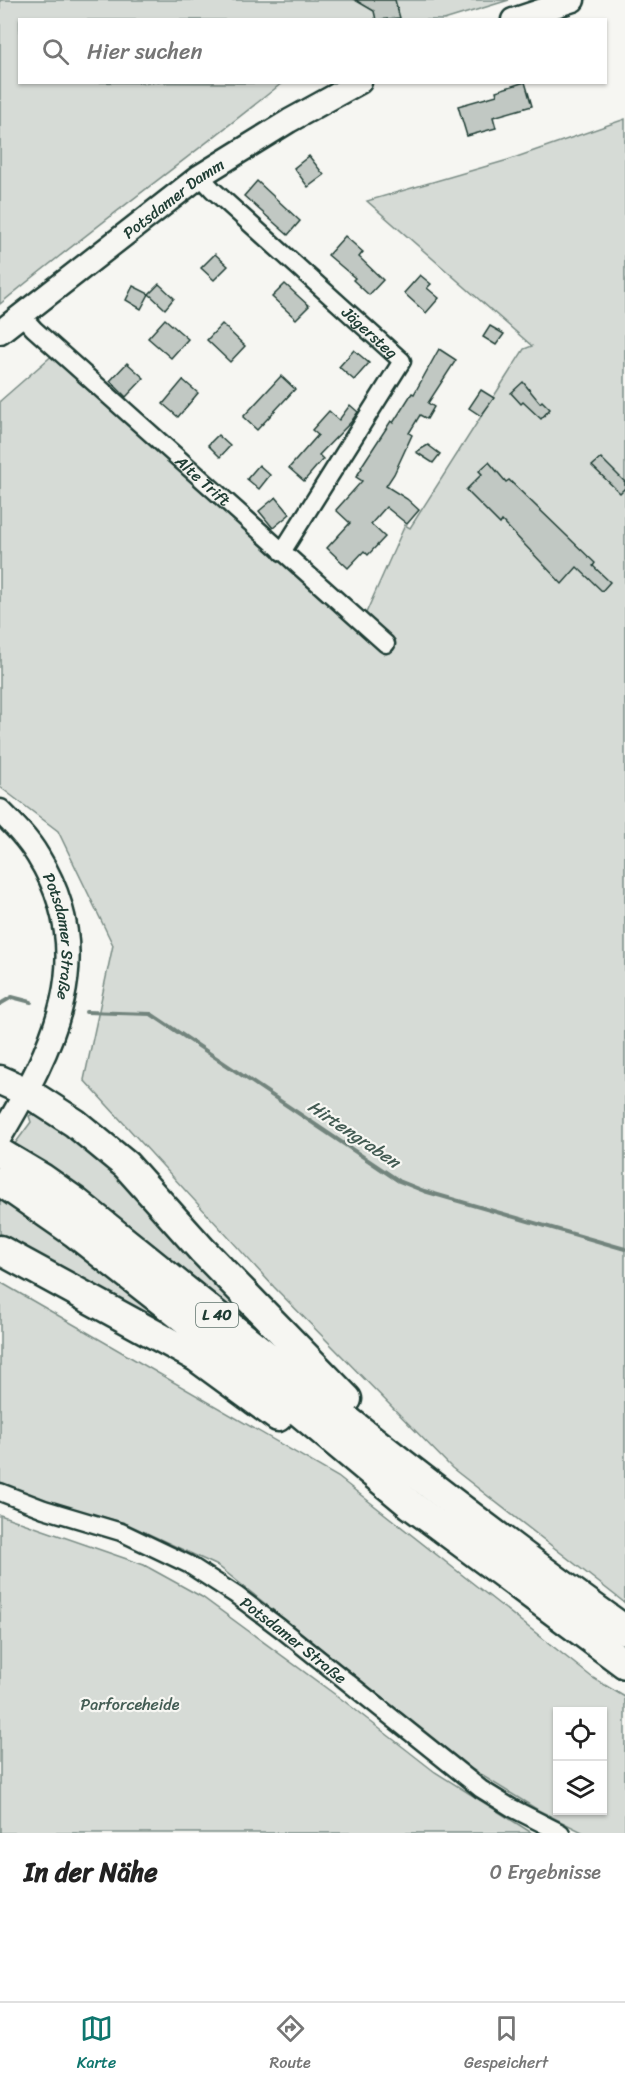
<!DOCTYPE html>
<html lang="de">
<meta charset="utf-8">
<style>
:root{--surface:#fff;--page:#f6f6f6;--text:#222;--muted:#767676;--line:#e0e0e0;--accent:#0f766e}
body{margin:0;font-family:Sriracha,sans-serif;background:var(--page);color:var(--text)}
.controls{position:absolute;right:18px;bottom:18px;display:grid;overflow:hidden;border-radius:0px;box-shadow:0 2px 4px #0004}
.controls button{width:54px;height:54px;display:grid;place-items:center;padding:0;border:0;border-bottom:2px solid var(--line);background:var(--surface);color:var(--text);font:30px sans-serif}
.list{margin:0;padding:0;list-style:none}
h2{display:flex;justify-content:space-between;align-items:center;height:78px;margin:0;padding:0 24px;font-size:26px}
h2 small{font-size:20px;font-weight:400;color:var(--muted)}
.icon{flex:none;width:33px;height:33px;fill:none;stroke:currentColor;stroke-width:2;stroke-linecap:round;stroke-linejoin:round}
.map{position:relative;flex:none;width:625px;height:1833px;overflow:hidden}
.search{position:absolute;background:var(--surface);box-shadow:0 2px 4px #0004;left:18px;right:18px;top:18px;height:66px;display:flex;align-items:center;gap:15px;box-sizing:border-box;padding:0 21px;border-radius:0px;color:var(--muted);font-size:22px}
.sheet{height:168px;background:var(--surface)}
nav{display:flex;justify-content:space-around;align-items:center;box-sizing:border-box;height:84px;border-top:2px solid var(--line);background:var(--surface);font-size:16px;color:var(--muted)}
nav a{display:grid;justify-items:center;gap:3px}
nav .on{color:var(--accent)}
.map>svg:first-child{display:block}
.green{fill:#d6dbd6;stroke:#7a8c85;stroke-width:1.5;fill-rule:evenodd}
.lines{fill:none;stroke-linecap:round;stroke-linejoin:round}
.stream{stroke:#72847d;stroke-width:4}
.building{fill:#c1c8c3;stroke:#1f3d34;stroke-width:1.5}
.street-casing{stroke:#1f3d34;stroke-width:21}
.secondary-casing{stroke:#1f3d34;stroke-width:27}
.highway-casing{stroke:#1f3d34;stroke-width:33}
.street{stroke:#f6f6f2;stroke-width:16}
.secondary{stroke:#f6f6f2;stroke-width:22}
.highway{stroke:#f6f6f2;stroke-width:28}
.labels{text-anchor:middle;stroke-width:4.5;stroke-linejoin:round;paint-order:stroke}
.shield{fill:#f6f6f2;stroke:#60746d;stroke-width:1.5}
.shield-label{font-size:15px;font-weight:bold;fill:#1f3d34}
.street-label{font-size:16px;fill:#1f3d34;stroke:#f6f6f2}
.park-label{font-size:16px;fill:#445d54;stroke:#f6f6f2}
.water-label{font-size:18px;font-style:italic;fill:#425a52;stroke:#f6f6f2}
</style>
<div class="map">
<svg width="625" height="1833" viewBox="0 0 625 1833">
<rect width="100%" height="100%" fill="#f6f6f2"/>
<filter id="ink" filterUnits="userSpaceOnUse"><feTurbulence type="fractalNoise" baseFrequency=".0167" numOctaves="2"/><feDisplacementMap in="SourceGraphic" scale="12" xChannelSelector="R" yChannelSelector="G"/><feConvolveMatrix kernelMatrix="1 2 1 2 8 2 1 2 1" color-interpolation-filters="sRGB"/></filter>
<g filter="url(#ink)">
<g class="green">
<path d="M0,0H509L444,20H20V82L282,83C189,158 92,228 0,304Z"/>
<polygon points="625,119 625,1603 452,1468 274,1287 84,1080 113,945 58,831 0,787 0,401 55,353 362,622 405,525 410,528 524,349 532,346 367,201 508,160"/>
<path d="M34,1113L91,1143L311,1376C215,1296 121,1210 14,1145L31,1122L29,1116Z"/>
<polygon points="0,1195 41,1220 249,1386 0,1240"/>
<path d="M0,1282L338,1477L593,1678L625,1697V1833H584L538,1810L473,1770L218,1566L125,1523L54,1504L0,1483ZM558,1712H602V1810H558Z"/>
<polygon points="0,1515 144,1565 202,1597 344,1701 435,1772 532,1833 0,1833"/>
</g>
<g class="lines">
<g class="stream">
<polyline points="0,1004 12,997 31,1002"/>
<polyline points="86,1012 151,1014 399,1181 424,1191 625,1249"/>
</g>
</g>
<g class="building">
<polygon points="355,0 395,0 400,18 376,20 374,11"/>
<polygon points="525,82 532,106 493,117 496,128 467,136 458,106 497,95 496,91"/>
<polygon points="309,156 324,175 308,187 294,168"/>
<polygon points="257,181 300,221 288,235 244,196"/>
<polygon points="345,236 363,252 359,257 383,280 369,295 353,280 355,278 328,255"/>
<polygon points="215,254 228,266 214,280 201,268"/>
<polygon points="420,275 431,284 427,288 439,298 426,313 404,293"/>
<polygon points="159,284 174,298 165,309 149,294"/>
<polygon points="285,284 309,306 296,319 272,297"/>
<polygon points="133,286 149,294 141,309 126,300"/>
<polygon points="165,319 188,339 171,358 148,338"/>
<polygon points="222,324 245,346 230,362 207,340"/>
<polygon points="490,326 504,334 496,345 483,337"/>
<polygon points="439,349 456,360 428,403 434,407 427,419 420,415 409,433 412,435 394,474 386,486 407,499 419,510 407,524 386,507 371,524 385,537 368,555 364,551 348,568 327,548 350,523 336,510 362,481 356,477 362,468 361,467 391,421 393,423 412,393 414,394"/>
<polygon points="354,350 369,363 354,380 339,367"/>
<polygon points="127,363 144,378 126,397 110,381"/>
<polygon points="281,376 295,389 257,430 243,417"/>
<polygon points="183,380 198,393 178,417 163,404"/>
<polygon points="523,382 540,403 542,401 550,409 541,419 523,402 521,404 511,393"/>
<polygon points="481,390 494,398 481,416 469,408"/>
<polygon points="350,405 358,412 351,422 319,455 323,459 304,481 289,468 318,435 312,430 329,411 339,420"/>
<polygon points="218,435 230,446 220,457 208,445"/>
<polygon points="428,445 440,454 433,463 416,452"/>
<polygon points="601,458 625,482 625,488 620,493 592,466"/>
<polygon points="489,462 506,482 509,480 595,563 593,566 610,582 602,591 577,567 562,584 502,521 500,524 466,490 482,474 479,471"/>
<polygon points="259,465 270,475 259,489 247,479"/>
<polygon points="276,497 290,514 273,528 259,511"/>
</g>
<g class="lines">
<defs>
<g id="street">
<path id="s1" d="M200,176L213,190L402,361L282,552"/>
<path id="s2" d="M21,315L34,329L386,644"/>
<path id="s3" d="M0,1492L44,1509L121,1532L188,1564L236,1595L280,1628L481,1789L512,1808L561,1833"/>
</g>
<g id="secondary">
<polyline points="513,20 573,0"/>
<path id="s4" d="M0,332L200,176L289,121L360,82"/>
<path id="s5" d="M0,811C14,825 28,839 38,856C100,956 54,1047 0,1137"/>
</g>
<g id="highway">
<polyline points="0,1080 27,1092 75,1123 126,1165 202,1250 347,1399"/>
<path d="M0,1153L42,1178L76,1202C257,1348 436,1495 625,1630"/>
<polyline points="0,1181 75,1233 242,1364 411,1505 625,1664"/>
<polyline points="0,1250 196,1357 278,1417"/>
</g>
</defs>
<use href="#street" class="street-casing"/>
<use href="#secondary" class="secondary-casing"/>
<use href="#highway" class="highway-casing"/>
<use href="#street" class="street"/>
<use href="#secondary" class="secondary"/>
<use href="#highway" class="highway"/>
</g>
</g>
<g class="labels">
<rect class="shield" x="196" y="1303" width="42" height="24" rx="4.5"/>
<g class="shield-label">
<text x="217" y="1320">L 40</text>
</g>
<g class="street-label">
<text dy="6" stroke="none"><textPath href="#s4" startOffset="219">Potsdamer Damm</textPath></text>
<text dy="6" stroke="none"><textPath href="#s1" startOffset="231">Jägersteg</textPath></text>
<text dy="6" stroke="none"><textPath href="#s2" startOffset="246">Alte Trift</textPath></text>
<text dy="6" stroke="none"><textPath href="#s5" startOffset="144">Potsdamer Straße</textPath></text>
<text dy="6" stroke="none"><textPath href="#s3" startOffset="332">Potsdamer Straße</textPath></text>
</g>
<g class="park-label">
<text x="130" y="1710">Parforceheide</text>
</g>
<g class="water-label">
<text transform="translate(354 1134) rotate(34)" y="6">Hirtengraben</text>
</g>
</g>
</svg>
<div class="controls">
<button><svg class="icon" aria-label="locate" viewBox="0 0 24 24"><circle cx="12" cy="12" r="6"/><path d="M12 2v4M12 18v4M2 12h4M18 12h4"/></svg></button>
<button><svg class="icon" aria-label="layers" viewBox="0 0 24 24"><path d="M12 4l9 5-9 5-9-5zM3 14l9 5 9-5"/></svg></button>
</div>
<div class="search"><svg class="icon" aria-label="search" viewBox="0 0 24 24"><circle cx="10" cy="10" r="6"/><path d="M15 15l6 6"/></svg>Hier suchen</div>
</div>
<section class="sheet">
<h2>In der Nähe<small>0 Ergebnisse</small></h2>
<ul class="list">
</ul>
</section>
<nav>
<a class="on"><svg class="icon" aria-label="map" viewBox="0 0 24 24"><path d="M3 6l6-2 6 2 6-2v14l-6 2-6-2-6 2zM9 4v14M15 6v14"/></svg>Karte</a>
<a><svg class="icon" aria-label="directions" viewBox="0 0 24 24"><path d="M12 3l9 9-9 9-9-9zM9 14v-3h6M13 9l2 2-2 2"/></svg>Route</a>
<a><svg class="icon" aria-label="saved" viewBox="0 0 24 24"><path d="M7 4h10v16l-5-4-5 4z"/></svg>Gespeichert</a>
</nav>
